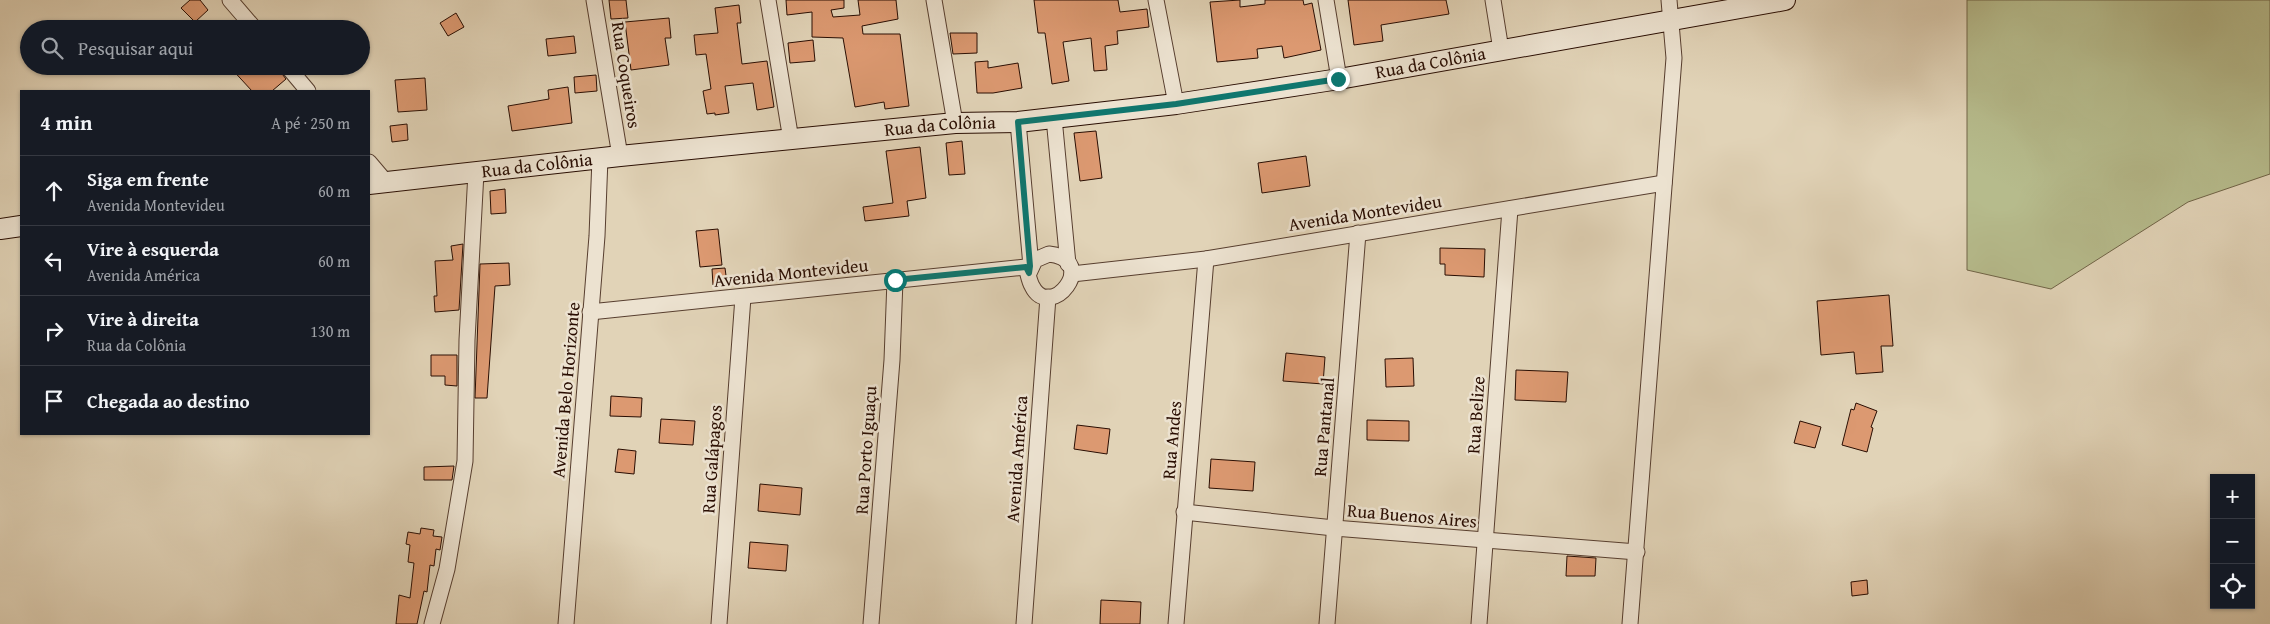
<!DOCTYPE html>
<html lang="pt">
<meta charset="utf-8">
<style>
:root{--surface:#171b24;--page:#242831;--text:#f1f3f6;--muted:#9ea1a6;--line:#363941}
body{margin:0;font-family:"Gentium Book Plus",serif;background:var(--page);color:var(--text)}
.controls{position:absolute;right:15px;bottom:15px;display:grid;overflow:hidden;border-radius:0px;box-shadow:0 1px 4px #0004}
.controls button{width:45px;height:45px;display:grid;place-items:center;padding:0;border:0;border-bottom:1px solid var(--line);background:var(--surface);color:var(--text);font:25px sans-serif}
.stop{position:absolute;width:15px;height:15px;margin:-11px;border:4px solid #0f766e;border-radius:50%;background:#fff}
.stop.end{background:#0f766e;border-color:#fff;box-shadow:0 1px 5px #0008}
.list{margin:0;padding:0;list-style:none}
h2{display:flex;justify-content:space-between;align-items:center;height:65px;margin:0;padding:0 20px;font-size:21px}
h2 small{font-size:16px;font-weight:400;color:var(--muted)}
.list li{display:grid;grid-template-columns:32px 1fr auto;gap:15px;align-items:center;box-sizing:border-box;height:70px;padding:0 20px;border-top:1px solid var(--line)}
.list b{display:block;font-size:19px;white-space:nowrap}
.list p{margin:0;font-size:16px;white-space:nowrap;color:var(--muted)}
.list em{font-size:16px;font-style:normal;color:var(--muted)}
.icon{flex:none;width:28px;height:28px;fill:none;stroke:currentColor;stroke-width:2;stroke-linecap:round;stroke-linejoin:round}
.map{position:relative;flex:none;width:2270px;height:624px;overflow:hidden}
.search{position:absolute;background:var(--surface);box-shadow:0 1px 4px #0004;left:20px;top:20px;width:350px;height:55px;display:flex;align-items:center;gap:12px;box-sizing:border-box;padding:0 18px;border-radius:28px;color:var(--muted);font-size:19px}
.panel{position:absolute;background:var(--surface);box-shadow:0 1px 4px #0004;left:20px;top:90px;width:350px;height:345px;border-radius:0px}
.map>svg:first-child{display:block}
.green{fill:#b6bb8c;stroke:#706447}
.building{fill:#dc9971;stroke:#290d02}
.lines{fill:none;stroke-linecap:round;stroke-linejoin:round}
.minor-casing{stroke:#573e2f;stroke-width:17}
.secondary-casing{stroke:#290d02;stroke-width:22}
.minor{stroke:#ece2d0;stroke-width:15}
.secondary{stroke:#ece2d0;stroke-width:20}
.route{stroke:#0f766e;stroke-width:6}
.labels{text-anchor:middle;stroke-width:5;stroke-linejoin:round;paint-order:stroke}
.street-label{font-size:18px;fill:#290d02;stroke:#ece2d0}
</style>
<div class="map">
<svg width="2270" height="624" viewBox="0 0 2270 624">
<rect width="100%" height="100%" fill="#e1d3b7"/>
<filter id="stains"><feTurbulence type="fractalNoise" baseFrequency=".004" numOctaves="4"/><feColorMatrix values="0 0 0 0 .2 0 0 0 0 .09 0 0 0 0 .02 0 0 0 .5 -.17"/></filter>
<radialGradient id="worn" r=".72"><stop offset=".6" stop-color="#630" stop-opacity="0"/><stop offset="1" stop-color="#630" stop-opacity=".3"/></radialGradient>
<polygon class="green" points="1967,0 2270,0 2270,174 2188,202 2051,289 1967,270"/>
<g class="building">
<polygon points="190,0 200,0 208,10 195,22 181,8"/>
<polygon points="609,0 626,0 628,18 611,19"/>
<polygon points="786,0 844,0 844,8 831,10 833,17 860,15 858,0 896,0 898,19 862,26 863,34 900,34 909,106 885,109 884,102 855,107 843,38 812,37 812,12 787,15"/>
<polygon points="1034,0 1118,0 1120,12 1147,9 1149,27 1117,31 1118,44 1105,46 1107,70 1094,71 1091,38 1063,42 1069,81 1052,84 1045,33 1038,33"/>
<polygon points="1240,0 1240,7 1265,4 1265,0 1303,0 1304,5 1312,3 1321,50 1284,58 1282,46 1257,49 1258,58 1217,62 1210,2"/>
<polygon points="1348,0 1446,0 1449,14 1381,25 1383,41 1354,45"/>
<polygon points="739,5 741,23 737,23 742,64 767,61 774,107 757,110 753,83 725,86 729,113 715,115 715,113 707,114 703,91 711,89 706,54 696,55 694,35 718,33 715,8"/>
<polygon points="456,13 464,27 448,36 440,23"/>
<polygon points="669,18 671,38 665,38 669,65 631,70 625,22"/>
<polygon points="950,33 977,33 977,53 953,54"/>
<polygon points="574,36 576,53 548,56 546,39"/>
<polygon points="813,40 815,61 790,63 788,43"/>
<polygon points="988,61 988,68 1018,63 1022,88 993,93 977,93 975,62"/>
<polygon points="229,66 276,66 286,79 272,91 252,91"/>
<polygon points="596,75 597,91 575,93 574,77"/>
<polygon points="425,78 427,110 398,112 395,80"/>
<polygon points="568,87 572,123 512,131 508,106 549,99 548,90"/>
<polygon points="407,124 408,140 392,142 390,126"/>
<polygon points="1096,131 1102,178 1080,181 1074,133"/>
<polygon points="962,141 965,174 949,175 946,143"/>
<polygon points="920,147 926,198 907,201 909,216 865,221 863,207 893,203 886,151"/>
<polygon points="1306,156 1310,186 1262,193 1258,163"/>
<polygon points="505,189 506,213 491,214 490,191"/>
<polygon points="718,229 722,265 700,267 696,231"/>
<polygon points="463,244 459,310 435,312 434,296 437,296 435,261 453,260 451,246"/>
<polygon points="1440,248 1485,249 1484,277 1445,275 1445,264 1440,264"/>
<polygon points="509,263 510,285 495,286 487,398 475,398 480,264"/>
<polygon points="725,268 727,283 713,285 712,269"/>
<polygon points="1889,295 1893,346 1881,346 1883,372 1856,374 1854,352 1821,355 1817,301"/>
<polygon points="1286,353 1325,357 1323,384 1283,381"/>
<polygon points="431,355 457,355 457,386 445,385 445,376 431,376"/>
<polygon points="1413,358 1414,386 1386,387 1385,359"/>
<polygon points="1516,370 1568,372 1566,402 1515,400"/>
<polygon points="611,396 642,398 641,417 610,416"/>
<polygon points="1856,403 1877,411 1871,427 1873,428 1867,452 1842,445 1851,409 1854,410"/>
<polygon points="661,419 695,421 693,445 659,443"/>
<polygon points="1367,420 1409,421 1409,441 1367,440"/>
<polygon points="1800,421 1821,427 1815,448 1794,443"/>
<polygon points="1077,425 1110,429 1107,454 1074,449"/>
<polygon points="618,449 636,451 634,474 615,472"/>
<polygon points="1211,459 1255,462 1253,491 1209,488"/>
<polygon points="454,466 452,480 424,480 424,467"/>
<polygon points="760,484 802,488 800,515 758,511"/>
<polygon points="421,528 434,530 433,536 442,537 440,550 436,549 434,566 430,565 427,592 424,591 417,624 396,624 399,595 410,598 414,563 408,562 410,545 406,544 408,532 420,534"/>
<polygon points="750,542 788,545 786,571 748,568"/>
<polygon points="1567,556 1596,558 1595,576 1566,576"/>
<polygon points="1867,580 1868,594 1852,596 1851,582"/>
<polygon points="1101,600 1141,602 1140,624 1100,624"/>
</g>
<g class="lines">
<defs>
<g id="minor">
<polyline points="230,0 255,29"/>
<polyline points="594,0 620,156"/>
<polyline points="768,0 791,140"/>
<polyline points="934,0 955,123"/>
<polyline points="1156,0 1176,104"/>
<polyline points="1326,0 1339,79"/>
<polyline points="1493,0 1501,50"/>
<polyline points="287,66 308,91"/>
<polyline points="1054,118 1068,264"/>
<polyline points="1018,122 1031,266"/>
<polyline points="369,162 386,182"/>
<path d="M1049,254C1101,260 1050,323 1032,286C1029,281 1028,273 1026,267L1029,273L1035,260Z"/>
<polyline points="1072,274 1206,259 1664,183"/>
<polyline points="590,312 1026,267"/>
<polyline points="1184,512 1334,528 1637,552"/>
<polyline points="432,624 447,569 465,461 467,340 476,172"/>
<polyline points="566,624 597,236 600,158"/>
<polyline points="719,624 743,297"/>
<polyline points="871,624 892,360 895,280"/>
<polyline points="1024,624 1048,297"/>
<polyline points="1176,624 1206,259"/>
<polyline points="1327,624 1358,233"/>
<polyline points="1479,624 1510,209"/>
<polyline points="1630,624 1674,58 1669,0"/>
</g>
<g id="secondary">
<path id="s1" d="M369,184L620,156L955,123L1018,122L1176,104L1339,79L1785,0"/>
<polyline points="0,229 21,226"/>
</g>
</defs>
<use href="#minor" class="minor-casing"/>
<use href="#secondary" class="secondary-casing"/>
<use href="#minor" class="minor"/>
<use href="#secondary" class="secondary"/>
</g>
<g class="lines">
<polyline class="route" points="895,280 1026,267 1029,273 1030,266 1018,122 1176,104 1338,79"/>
</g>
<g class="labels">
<g class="street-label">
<text dy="6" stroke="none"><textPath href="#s1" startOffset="1069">Rua da Colônia</textPath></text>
<text transform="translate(626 75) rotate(81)" y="6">Rua Coqueiros</text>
<text dy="6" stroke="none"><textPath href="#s1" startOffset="574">Rua da Colônia</textPath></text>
<text dy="6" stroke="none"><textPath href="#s1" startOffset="169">Rua da Colônia</textPath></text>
<text transform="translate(1365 213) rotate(-9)" y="6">Avenida Montevideu</text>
<text transform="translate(791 273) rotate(-6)" y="6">Avenida Montevideu</text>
<text transform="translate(566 390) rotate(-85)" y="6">Avenida Belo Horizonte</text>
<text transform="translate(1476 415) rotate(-86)" y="6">Rua Belize</text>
<text transform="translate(1324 427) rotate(-85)" y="6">Rua Pantanal</text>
<text transform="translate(1172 440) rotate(-85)" y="6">Rua Andes</text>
<text transform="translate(866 450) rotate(-86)" y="6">Rua Porto Iguaçu</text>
<text transform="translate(712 459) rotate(-86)" y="6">Rua Galápagos</text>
<text transform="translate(1017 459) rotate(-86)" y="6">Avenida América</text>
<text transform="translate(1412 516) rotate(5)" y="6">Rua Buenos Aires</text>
</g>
</g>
<rect width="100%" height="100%" filter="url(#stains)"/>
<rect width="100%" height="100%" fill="url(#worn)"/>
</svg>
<div class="controls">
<button>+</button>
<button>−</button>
<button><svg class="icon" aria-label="locate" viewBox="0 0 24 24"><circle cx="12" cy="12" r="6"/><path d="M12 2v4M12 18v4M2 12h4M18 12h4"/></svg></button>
</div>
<div class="stop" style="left:895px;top:280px"></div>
<div class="stop end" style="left:1338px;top:79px"></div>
<div class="search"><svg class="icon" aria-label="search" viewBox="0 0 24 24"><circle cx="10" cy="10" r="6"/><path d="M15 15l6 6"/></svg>Pesquisar aqui</div>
<section class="panel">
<h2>4 min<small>A pé · 250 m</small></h2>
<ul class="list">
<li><svg class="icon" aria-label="ahead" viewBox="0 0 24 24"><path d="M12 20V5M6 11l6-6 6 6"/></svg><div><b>Siga em frente</b><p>Avenida Montevideu</p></div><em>60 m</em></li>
<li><svg class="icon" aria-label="left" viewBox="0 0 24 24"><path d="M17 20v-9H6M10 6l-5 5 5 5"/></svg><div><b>Vire à esquerda</b><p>Avenida América</p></div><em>60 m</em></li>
<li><svg class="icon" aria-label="right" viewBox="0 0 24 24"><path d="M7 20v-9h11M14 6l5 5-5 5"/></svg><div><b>Vire à direita</b><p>Rua da Colônia</p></div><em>130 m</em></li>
<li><svg class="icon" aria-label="arrive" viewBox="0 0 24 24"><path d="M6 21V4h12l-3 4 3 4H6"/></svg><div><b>Chegada ao destino</b></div></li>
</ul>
</section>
</div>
